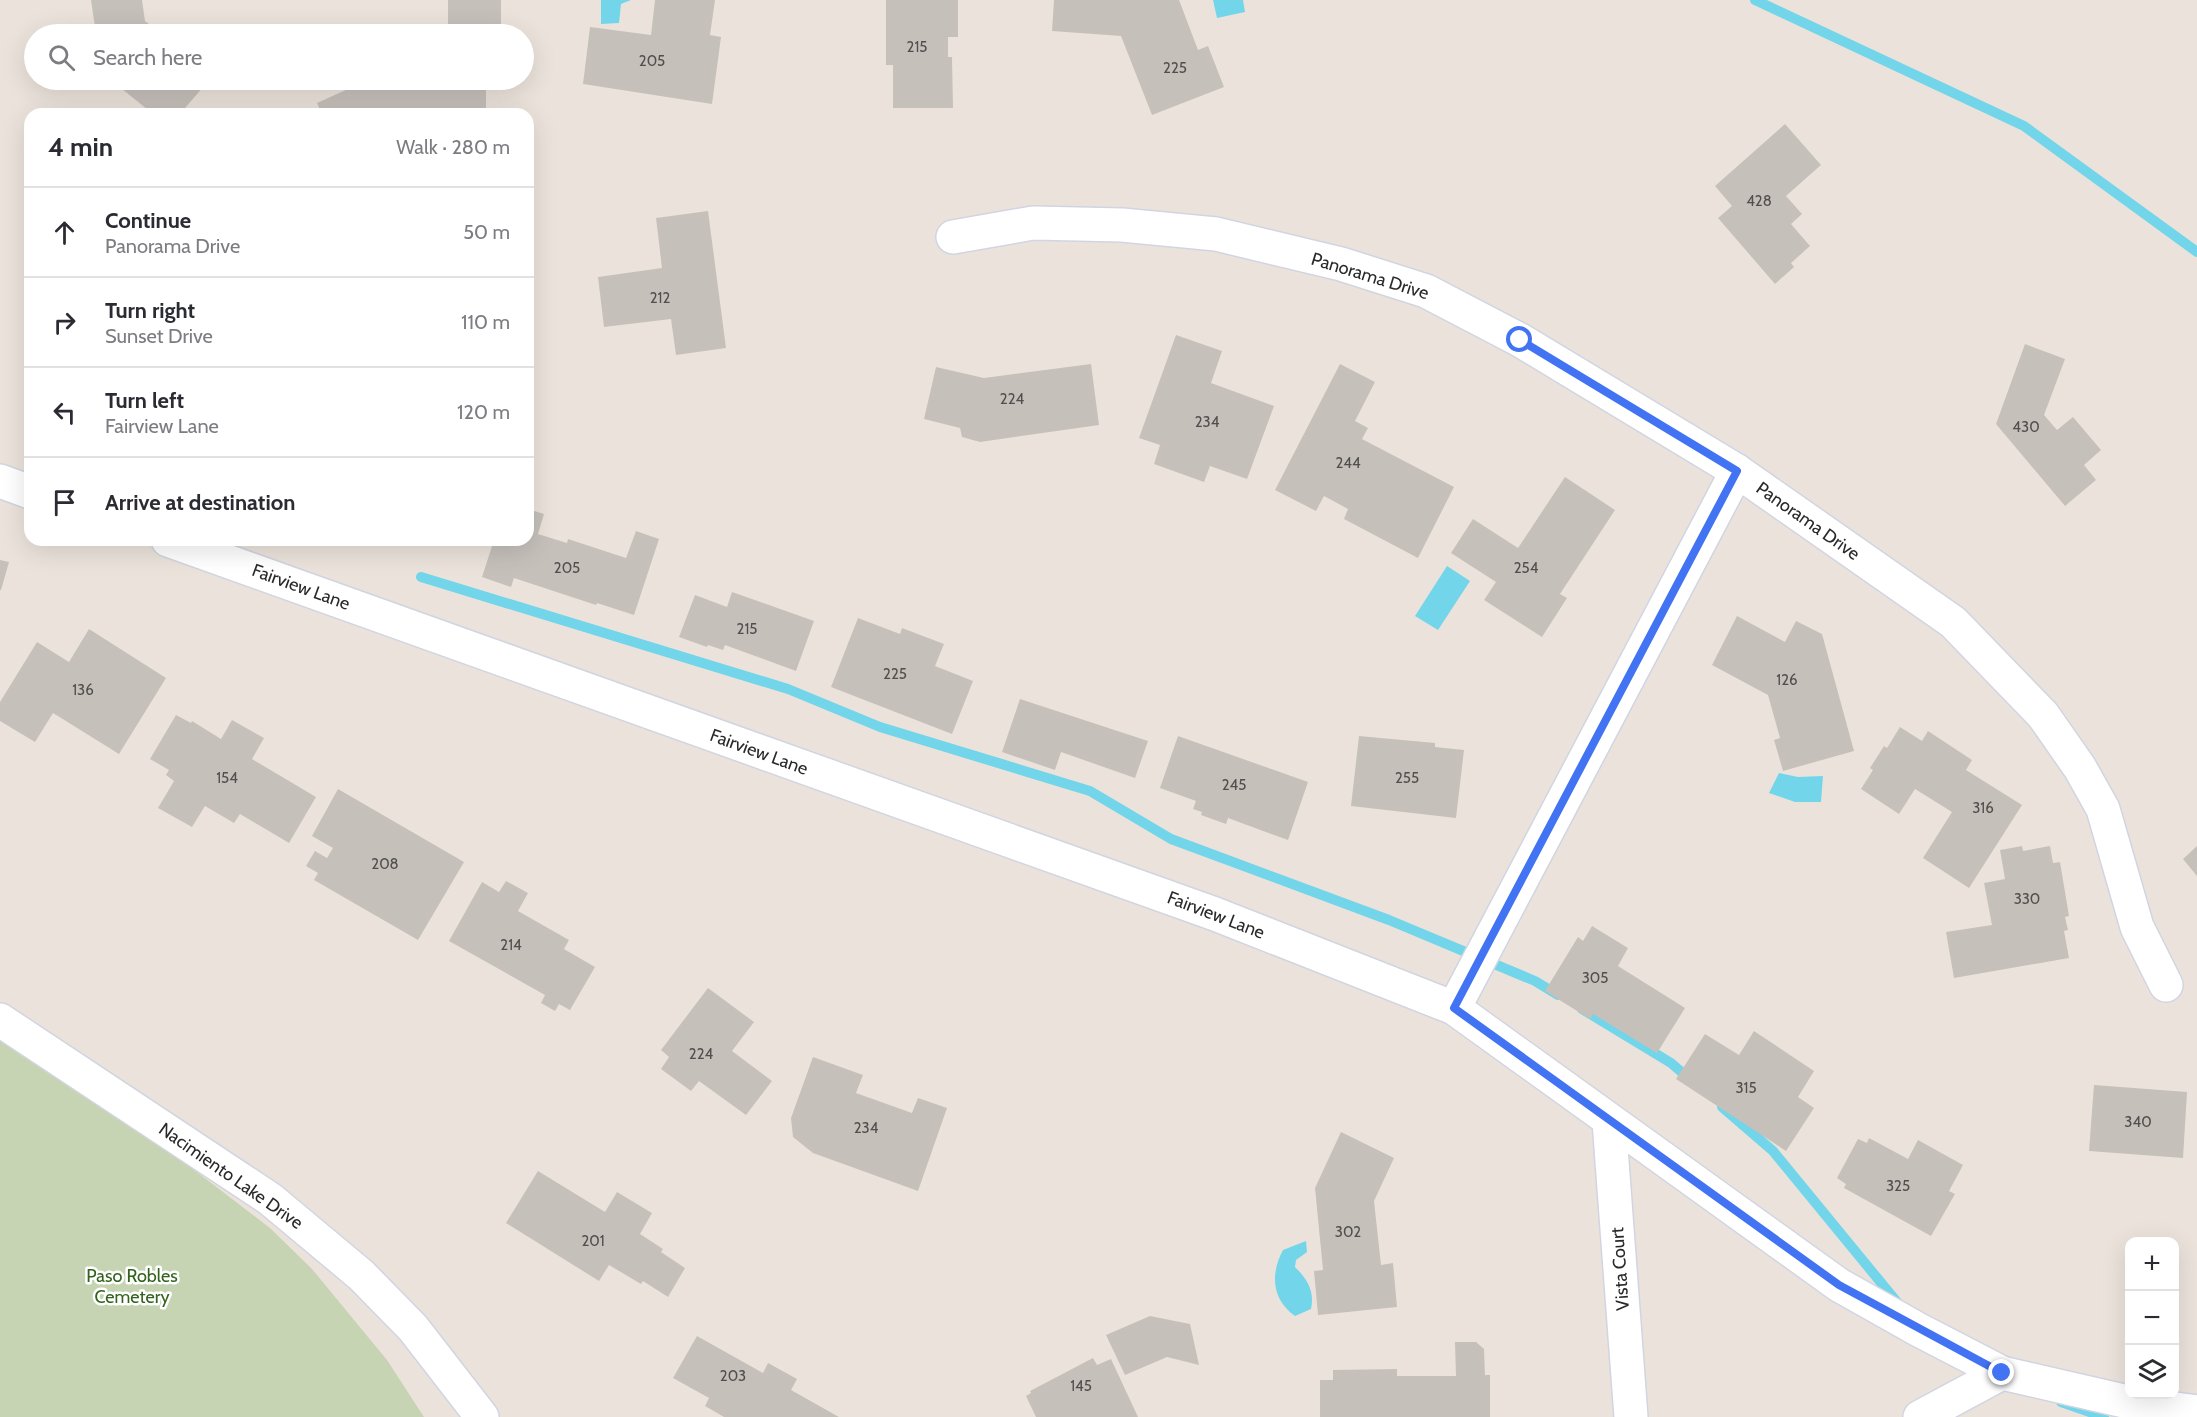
<!DOCTYPE html>
<meta charset="utf-8">
<style>
:root{--surface:#fff;--page:#f2f2f3;--text:#2b2b33;--muted:#7c7c81;--line:#e1e1e2}
body{margin:0;font-family:Cabin,sans-serif;background:var(--page);color:var(--text)}
.controls{position:absolute;right:18px;bottom:18px;display:grid;overflow:hidden;border-radius:12px;box-shadow:0 6px 24px #0002}
.controls button{width:54px;height:54px;display:grid;place-items:center;padding:0;border:0;border-bottom:2px solid var(--line);background:var(--surface);color:var(--text);font:30px sans-serif}
.stop{position:absolute;width:18px;height:18px;margin:-14px;border:4px solid #4173f2;border-radius:50%;background:#fff}
.stop.end{background:#4173f2;border-color:#fff;box-shadow:0 2px 6px #0008}
.list{margin:0;padding:0;list-style:none}
h2{display:flex;justify-content:space-between;align-items:center;height:78px;margin:0;padding:0 24px;font-size:26px}
h2 small{font-size:20px;font-weight:400;color:var(--muted)}
.list li{display:grid;grid-template-columns:39px 1fr auto;gap:18px;align-items:center;box-sizing:border-box;height:90px;padding:0 24px;border-top:2px solid var(--line)}
.list b{display:block;font-size:22px;white-space:nowrap}
.list p{margin:0;font-size:20px;white-space:nowrap;color:var(--muted)}
.list em{font-size:20px;font-style:normal;color:var(--muted)}
.icon{flex:none;width:33px;height:33px;fill:none;stroke:currentColor;stroke-width:2;stroke-linecap:round;stroke-linejoin:round}
.map{position:relative;flex:none;width:2197px;height:1417px;overflow:hidden}
.search{position:absolute;background:var(--surface);box-shadow:0 6px 24px #0002;left:24px;top:24px;width:510px;height:66px;display:flex;align-items:center;gap:15px;box-sizing:border-box;padding:0 21px;border-radius:33px;color:var(--muted);font-size:22px}
.panel{position:absolute;background:var(--surface);box-shadow:0 6px 24px #0002;left:24px;top:108px;width:510px;height:438px;border-radius:18px}
.map>svg:first-child{display:block}
.cemetery{fill:#c6d4b3}
.water{fill:#72d5e9}
.lines{fill:none;stroke-linecap:round;stroke-linejoin:round}
.stream{stroke:#72d5e9;stroke-width:10}
.building{fill:#c6c0bb}
.minor-casing{stroke:#d1d5e1;stroke-width:36}
.secondary-casing{stroke:#d1d5e1;stroke-width:36}
.minor{stroke:#fff;stroke-width:33}
.secondary{stroke:#fff;stroke-width:33}
.route{stroke:#4173f2;stroke-width:8}
.labels{text-anchor:middle;stroke-width:5;stroke-linejoin:round;paint-order:stroke}
.number-label{font-size:15px;fill:#504f4e}
.street-label{font-size:18px;fill:#292929;stroke:#fff}
.park-label{font-size:18px;fill:#32621c;stroke:#fff}
</style>
<div class="map">
<svg width="2197" height="1417" viewBox="0 0 2197 1417">
<rect width="100%" height="100%" fill="#ebe3db"/>
<polygon class="cemetery" points="0,1039 138,1127 270,1228 312,1269 387,1360 424,1417 0,1417"/>
<g class="water">
<polygon points="601,0 631,0 621,4 619,23 601,24"/>
<polygon points="1213,0 1243,0 1245,12 1217,18"/>
<polygon points="1447,566 1470,581 1438,630 1415,616"/>
<polygon points="1779,773 1798,777 1823,776 1821,802 1795,802 1769,793"/>
<path d="M1306,1241L1307,1252L1296,1260L1295,1267C1307,1279 1315,1291 1311,1309L1295,1316C1272,1300 1270,1274 1283,1250Z"/>
</g>
<g class="lines">
<g class="stream">
<polyline points="1755,0 2024,126 2197,252"/>
<polyline points="421,577 788,689 880,727 1090,791 1171,839 1389,920 1535,981 1558,995"/>
<polyline points="1582,1009 1671,1063 1692,1081"/>
<polyline points="1722,1107 1773,1151 1901,1307"/>
<polyline points="2061,1402 2104,1417"/>
</g>
</g>
<g class="building">
<polygon points="91,0 142,0 145,21 162,34 96,34"/>
<rect x="448" y="0" width="53" height="34"/>
<polygon points="655,0 715,0 710,35 721,37 712,104 583,84 590,27 651,35"/>
<polygon points="886,0 958,0 958,37 948,37 948,57 952,57 953,108 893,108 893,65 886,65"/>
<polygon points="1054,0 1179,0 1198,50 1208,46 1224,87 1152,115 1121,36 1052,31"/>
<polygon points="111,80 209,80 180,114 153,114"/>
<polygon points="368,80 486,80 486,113 322,114 317,103"/>
<polygon points="1785,124 1821,165 1786,196 1802,214 1791,224 1810,246 1791,263 1794,267 1775,284 1718,218 1732,206 1715,186"/>
<polygon points="708,211 726,348 676,355 671,319 604,327 598,277 662,268 656,218"/>
<polygon points="1176,335 1222,351 1211,383 1274,406 1247,479 1210,466 1204,482 1154,464 1160,445 1139,438"/>
<polygon points="2025,344 2065,359 2044,415 2057,430 2073,417 2101,450 2084,465 2096,480 2065,506 1996,424"/>
<polygon points="1091,364 1099,425 980,442 962,437 960,428 924,419 936,367 984,378"/>
<polygon points="1340,364 1375,382 1355,421 1368,428 1362,439 1454,487 1418,558 1344,519 1348,509 1324,496 1316,511 1275,490"/>
<polygon points="1565,477 1615,510 1560,594 1567,598 1542,637 1484,600 1496,582 1451,553 1473,519 1518,548"/>
<polygon points="528,509 544,514 538,534 567,543 568,539 626,558 636,531 659,539 634,615 597,603 596,605 514,578 511,587 482,577 494,540 528,540"/>
<polygon points="0,560 9,562 1,590 0,590"/>
<polygon points="732,592 814,621 796,671 725,645 723,650 708,645 707,647 679,637 695,595 727,607"/>
<polygon points="1737,616 1785,642 1796,621 1822,634 1854,751 1783,771 1774,740 1780,738 1768,695 1712,665"/>
<polygon points="858,618 900,634 902,628 944,644 935,666 973,681 952,734 831,687"/>
<polygon points="89,629 166,678 119,754 53,713 35,742 0,721 0,702 37,642 69,662"/>
<polygon points="1020,699 1148,741 1135,778 1061,752 1055,770 1002,752"/>
<polygon points="176,715 191,723 192,721 221,739 232,720 264,738 252,759 316,797 289,843 240,814 234,823 205,806 192,827 158,808 174,781 166,775 169,770 150,759"/>
<polygon points="1900,727 1922,741 1928,731 1972,760 1966,770 2022,805 1969,888 1923,858 1952,812 1915,789 1899,814 1861,789 1873,770 1870,768 1884,746 1887,748"/>
<polygon points="1178,736 1308,782 1288,840 1228,818 1226,824 1201,815 1202,812 1193,809 1196,801 1160,788"/>
<polygon points="1359,736 1435,743 1435,747 1464,750 1456,818 1351,806"/>
<polygon points="338,789 464,862 418,940 314,880 318,873 306,866 315,851 327,858 333,848 312,836"/>
<polygon points="2022,846 2023,851 2050,846 2053,863 2060,862 2069,916 2065,917 2068,930 2064,931 2069,958 1954,978 1946,932 1992,925 1984,883 2005,879 2000,850"/>
<polygon points="2197,846 2197,876 2183,859"/>
<polygon points="506,881 528,893 518,911 569,940 564,949 595,967 570,1010 559,1004 555,1011 541,1003 545,995 449,941 482,882 499,892"/>
<polygon points="1592,926 1628,948 1618,966 1685,1008 1657,1053 1593,1014 1590,1019 1545,991 1578,937 1583,941"/>
<polygon points="708,988 754,1022 732,1051 772,1081 746,1115 699,1081 691,1091 661,1069 669,1057 661,1050"/>
<polygon points="1754,1031 1814,1071 1798,1097 1814,1108 1786,1151 1676,1079 1705,1034 1739,1055"/>
<polygon points="813,1057 863,1075 856,1093 912,1113 918,1098 947,1108 918,1191 813,1153 793,1137 791,1118"/>
<polygon points="2094,1085 2187,1092 2183,1158 2089,1151"/>
<polygon points="1341,1132 1394,1158 1374,1201 1381,1265 1393,1263 1397,1307 1318,1315 1314,1271 1323,1270 1315,1188"/>
<polygon points="1869,1138 1908,1159 1918,1140 1963,1165 1949,1191 1955,1194 1931,1236 1844,1188 1846,1184 1837,1178 1858,1139 1867,1143"/>
<polygon points="538,1171 605,1212 617,1192 652,1213 640,1234 663,1249 661,1252 685,1268 668,1297 643,1281 641,1284 609,1265 599,1281 506,1223"/>
<polygon points="1150,1316 1190,1324 1199,1365 1167,1357 1125,1375 1106,1335"/>
<polygon points="697,1336 763,1373 768,1363 797,1379 791,1390 839,1417 724,1417 705,1406 709,1398 673,1378"/>
<polygon points="1455,1342 1476,1342 1484,1349 1485,1375 1490,1375 1490,1417 1320,1417 1320,1380 1333,1380 1333,1370 1397,1369 1397,1376 1456,1376"/>
<polygon points="1093,1358 1097,1365 1111,1359 1138,1417 1036,1417 1026,1396 1031,1393 1030,1391"/>
</g>
<g class="lines">
<defs>
<g id="minor">
<polyline points="953,237 1033,223 1122,225 1216,234 1341,264 1426,291 1520,340 1737,471 1953,622 2043,715 2080,768 2103,809 2137,927 2166,985"/>
<polyline points="0,481 30,492"/>
<polyline points="168,540 1215,914 1454,1008 1839,1285 1919,1330 2002,1373 2137,1404 2197,1412"/>
<polyline points="1454,1008 1737,471"/>
<polyline points="1609,1121 1631,1417"/>
<polyline points="1920,1417 2002,1373"/>
</g>
<polyline id="secondary" points="0,1020 270,1199 361,1275 413,1328 482,1417"/>
</defs>
<use href="#minor" class="minor-casing"/>
<use href="#secondary" class="secondary-casing"/>
<use href="#minor" class="minor"/>
<use href="#secondary" class="secondary"/>
</g>
<g class="lines">
<polyline class="route" points="1520,340 1737,471 1454,1008 1839,1285 2002,1373"/>
</g>
<g class="labels">
<g class="number-label">
<text x="917" y="52">215</text>
<text x="652" y="66">205</text>
<text x="1175" y="73">225</text>
<text x="1759" y="206">428</text>
<text x="660" y="303">212</text>
<text x="1012" y="404">224</text>
<text x="1207" y="427">234</text>
<text x="2026" y="432">430</text>
<text x="1348" y="468">244</text>
<text x="567" y="573">205</text>
<text x="1526" y="573">254</text>
<text x="747" y="634">215</text>
<text x="895" y="679">225</text>
<text x="1787" y="685">126</text>
<text x="83" y="695">136</text>
<text x="227" y="783">154</text>
<text x="1407" y="783">255</text>
<text x="1234" y="790">245</text>
<text x="1983" y="813">316</text>
<text x="385" y="869">208</text>
<text x="2027" y="904">330</text>
<text x="511" y="950">214</text>
<text x="1595" y="983">305</text>
<text x="701" y="1059">224</text>
<text x="1746" y="1093">315</text>
<text x="2138" y="1127">340</text>
<text x="866" y="1133">234</text>
<text x="1898" y="1191">325</text>
<text x="1348" y="1237">302</text>
<text x="593" y="1246">201</text>
<text x="733" y="1381">203</text>
<text x="1081" y="1391">145</text>
</g>
<g class="street-label">
<text transform="translate(1370 276) rotate(17)" y="6">Panorama Drive</text>
<text transform="translate(1808 521) rotate(35)" y="6">Panorama Drive</text>
<text transform="translate(301 587) rotate(20)" y="6">Fairview Lane</text>
<text transform="translate(759 752) rotate(20)" y="6">Fairview Lane</text>
<text transform="translate(1216 915) rotate(21)" y="6">Fairview Lane</text>
<text transform="translate(231 1176) rotate(35)" y="6">Nacimiento Lake Drive</text>
<text transform="translate(1620 1269) rotate(-94)" y="6">Vista Court</text>
</g>
<g class="park-label">
<text x="132" y="1282">Paso Robles<tspan x="132" dy="21">Cemetery</tspan></text>
</g>
</g>
</svg>
<div class="controls">
<button>+</button>
<button>−</button>
<button><svg class="icon" aria-label="layers" viewBox="0 0 24 24"><path d="M12 4l9 5-9 5-9-5zM3 14l9 5 9-5"/></svg></button>
</div>
<div class="stop" style="left:1520px;top:340px"></div>
<div class="stop end" style="left:2002px;top:1373px"></div>
<div class="search"><svg class="icon" aria-label="search" viewBox="0 0 24 24"><circle cx="10" cy="10" r="6"/><path d="M15 15l6 6"/></svg>Search here</div>
<section class="panel">
<h2>4 min<small>Walk · 280 m</small></h2>
<ul class="list">
<li><svg class="icon" aria-label="ahead" viewBox="0 0 24 24"><path d="M12 20V5M6 11l6-6 6 6"/></svg><div><b>Continue</b><p>Panorama Drive</p></div><em>50 m</em></li>
<li><svg class="icon" aria-label="right" viewBox="0 0 24 24"><path d="M7 20v-9h11M14 6l5 5-5 5"/></svg><div><b>Turn right</b><p>Sunset Drive</p></div><em>110 m</em></li>
<li><svg class="icon" aria-label="left" viewBox="0 0 24 24"><path d="M17 20v-9H6M10 6l-5 5 5 5"/></svg><div><b>Turn left</b><p>Fairview Lane</p></div><em>120 m</em></li>
<li><svg class="icon" aria-label="arrive" viewBox="0 0 24 24"><path d="M6 21V4h12l-3 4 3 4H6"/></svg><div><b>Arrive at destination</b></div></li>
</ul>
</section>
</div>
